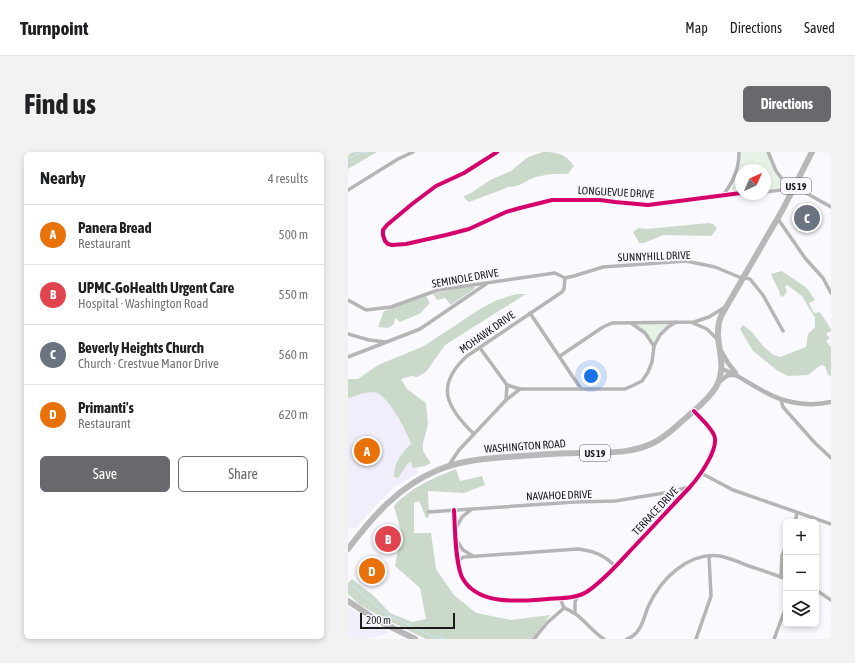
<!DOCTYPE html>
<meta charset="utf-8">
<style>
:root{--surface:#fff;--page:#f2f2f2;--text:#202124;--muted:#757577;--line:#e0e0e0;--accent:#69686c}
body{margin:0;font-family:"Asap Condensed",sans-serif;background:var(--page);color:var(--text)}
.controls{position:absolute;right:12px;bottom:12px;display:grid;overflow:hidden;border-radius:6px;box-shadow:0 2px 6px #0003}
.controls button{width:36px;height:36px;display:grid;place-items:center;padding:0;border:0;border-bottom:1px solid var(--line);background:var(--surface);color:var(--text);font:20px sans-serif}
.compass{position:absolute;left:387px;top:12px;width:36px;height:36px;border-radius:50%;background:var(--surface);box-shadow:0 2px 6px #0003;rotate:45deg}
.scale{position:absolute;left:12px;bottom:10px;width:95px;box-sizing:border-box;padding-left:4px;border:2px solid #1b1a1d;border-top:0;font-size:11px;line-height:14px;white-space:nowrap;color:#1b1a1d;-webkit-text-stroke:3px #f9f8ff;paint-order:stroke}
.you{position:absolute;left:243px;top:224px;width:14px;height:14px;margin:-10px;border:3px solid #fff;border-radius:50%;background:#1a73e8;box-shadow:0 0 0 6px #1a73e833}
.badge{display:grid;place-items:center;width:26px;height:26px;border-radius:50%;background:var(--accent);color:#fff;font-size:13px;font-weight:700}
.pin{position:absolute;translate:-50% -50%;border:2px solid #fff;box-shadow:0 1px 4px #0006}
.list{margin:0;padding:0;list-style:none}
h2{display:flex;justify-content:space-between;align-items:center;height:52px;margin:0;padding:0 16px;font-size:17px}
h2 small{font-size:13px;font-weight:400;color:var(--muted)}
.list li{display:grid;grid-template-columns:26px 1fr auto;gap:12px;align-items:center;box-sizing:border-box;height:60px;padding:0 16px;border-top:1px solid var(--line)}
.list b{display:block;font-size:15px;white-space:nowrap}
.list p{margin:0;font-size:13px;white-space:nowrap;color:var(--muted)}
.list em{font-size:13px;font-style:normal;color:var(--muted)}
.actions{display:flex;gap:8px;padding:12px 16px}
.actions a{flex:1;padding:9px 0;border:1px solid var(--accent);border-radius:6px;text-align:center;font-size:14px;color:var(--accent)}
.actions .main{background:var(--accent);color:#fff}
.icon{flex:none;width:22px;height:22px;fill:none;stroke:currentColor;stroke-width:2;stroke-linecap:round;stroke-linejoin:round}
.map{position:relative;flex:none;width:483px;height:487px;overflow:hidden;border-radius:6px}
header{display:flex;align-items:center;gap:24px;box-sizing:border-box;height:56px;padding:0 20px;background:var(--surface);border-bottom:1px solid var(--line)}
header strong{font-size:19px}
nav{display:flex;gap:22px;margin-inline-start:auto;font-size:14px}
.intro{display:flex;align-items:center;justify-content:space-between;box-sizing:border-box;height:96px;padding:0 24px}
h1{margin:0;font-size:28px}
.button{padding:10px 18px;border-radius:6px;background:var(--accent);color:#fff;font-size:14px;font-weight:700}
main{display:flex;gap:24px;padding:0 24px}
aside{flex:1;background:var(--surface);border-radius:6px;box-shadow:0 2px 6px #0003}
.map>svg:first-child{display:block}
.commercial{fill:#f0eefa}
.green{fill:#e5f2e5}
.forest{fill:#cbd9cb}
.lines{fill:none;stroke-linecap:round;stroke-linejoin:round}
.stream{stroke:#cde5f7;stroke-width:1}
.minor{stroke:#b6b5b5;stroke-width:3.5}
.tertiary{stroke:#b6b5b5;stroke-width:4.5}
.primary{stroke:#b9b8b9;stroke-width:6}
.cycleway-casing{stroke:#f9f8ff;stroke-width:6}
.cycleway{stroke:#d6006c;stroke-width:4}
.labels{text-anchor:middle;stroke-width:4;stroke-linejoin:round;paint-order:stroke}
.shield{fill:#f9f8ff;stroke:#5e5d61;stroke-width:1}
.shield-label{font-size:10px;font-weight:bold;fill:#1b1a1d}
.street-label{font-size:11px;fill:#1b1a1d;stroke:#f9f8ff}
</style>
<header>
<strong>Turnpoint</strong>
<nav><a>Map</a><a>Directions</a><a>Saved</a></nav>
</header>
<div class="intro"><h1>Find us</h1><a class="button">Directions</a></div>
<main>
<aside>
<h2>Nearby<small>4 results</small></h2>
<ul class="list">
<li><span class="badge" style="background:#e8710a">A</span><div><b>Panera Bread</b><p>Restaurant</p></div><em>500 m</em></li>
<li><span class="badge" style="background:#e0444e">B</span><div><b>UPMC-GoHealth Urgent Care</b><p>Hospital · Washington Road</p></div><em>550 m</em></li>
<li><span class="badge" style="background:#6b7280">C</span><div><b>Beverly Heights Church</b><p>Church · Crestvue Manor Drive</p></div><em>560 m</em></li>
<li><span class="badge" style="background:#e8710a">D</span><div><b>Primanti's</b><p>Restaurant</p></div><em>620 m</em></li>
</ul>
<div class="actions"><a class="main">Save</a><a>Share</a></div>
</aside>
<div class="map">
<svg width="483" height="487" viewBox="0 0 483 487">
<rect width="100%" height="100%" fill="#faf9fe"/>
<g class="commercial">
<polygon points="44,228 70,321 48,334 30,351 8,376 0,377 0,239"/>
<polygon points="0,455 3,457 42,481 20,487 0,487"/>
</g>
<g class="green">
<path d="M393,0H417C425,12 427,27 441,34L440,36L433,35L417,38V18H393V39H385L384,36L392,18Z"/>
<polygon points="287,172 321,172 311,181 305,191 298,180"/>
</g>
<g class="forest">
<polygon points="0,0 29,0 0,17"/>
<path d="M195,0C209,0 218,2 226,14L220,22C209,21 199,22 188,25C179,28 171,35 161,35L121,50L117,47L116,44L123,41L142,28L163,19L180,5Z"/>
<polygon points="361,71 365,72 369,76 365,82 363,84 315,83 296,91 291,91 285,80 290,76 298,77"/>
<path d="M434,119L459,136L467,148L461,151L466,161L472,160L483,177V179L478,182L482,186L478,189L483,195V224L480,223L477,214L473,213L460,223L440,224L430,219L405,199L392,177L395,173L404,180L415,194L424,202L432,205L458,195L460,182L467,175V166L454,144L439,133L437,135L439,140L435,145L432,143C431,135 425,130 423,122Z"/>
<path d="M126,134L127,136C119,143 111,146 103,153L97,146L89,148L85,142L91,140Z"/>
<path d="M168,142H178L97,193L78,220L69,225L64,224L53,227L59,237L78,251L80,272L75,291V299L83,311L77,314L65,316L63,310L60,311L50,326L46,325C45,312 54,300 63,292C59,280 39,240 25,240C17,240 8,244 0,246V227H10L30,213L76,194L132,157L149,148Z"/>
<polygon points="78,144 82,151 71,162 52,170 47,166 46,172 40,176 30,175 36,159"/>
<path d="M108,317L112,329L134,324L137,333L116,341L80,339L81,365L78,366L71,349L66,351V381H83L88,417L106,443L128,461L163,468L202,463L185,487H78L41,469L12,453L0,442V431L4,427L26,444L42,461L64,470L78,467L72,436L47,414L53,380L46,354C63,335 85,326 108,317Z"/>
</g>
<g class="lines">
<g class="stream">
<polyline points="0,8 9,2 19,0"/>
<polyline points="3,432 38,462 81,483 97,487"/>
</g>
<g class="minor">
<polyline points="149,0 116,21 88,34 64,52 39,73 35,78 35,83 37,89 40,92 44,93 58,92 98,83 121,77 158,60 172,56 204,48 252,48 267,50 300,53 393,41"/>
<polyline points="420,0 428,19 435,28 483,55"/>
<polyline points="0,38 50,7 65,0"/>
<polyline points="417,40 433,38 443,41"/>
<path d="M376,42C386,28 391,17 391,0"/>
<polyline points="430,67 457,106 475,126 483,141"/>
<polyline points="217,126 226,124 255,115 338,109 367,115 391,125 402,127 415,143 435,179"/>
<polyline points="0,148 18,158 43,155 90,138 207,121 217,126"/>
<polyline points="182,161 233,237"/>
<polyline points="283,171 297,181 306,194"/>
<polyline points="345,171 359,177 370,188"/>
<polyline points="0,182 21,188 37,190"/>
<polyline points="132,196 159,233 158,248"/>
<polyline points="212,204 255,175 264,171 346,170 361,165 377,155"/>
<polyline points="0,205 72,177 138,132"/>
<polyline points="159,233 172,237"/>
<polyline points="433,248 435,255 467,291 483,306"/>
<path d="M126,282C99,256 86,234 119,204L214,140L216,137L217,126"/>
<polyline points="101,313 111,298 158,248 172,237 277,237 286,233 294,229 300,220 304,210 306,194 312,183 320,175 328,170"/>
<polyline points="353,321 385,338 483,372"/>
<polyline points="322,340 328,350"/>
<path d="M106,358C107,374 107,414 115,427C131,454 172,449 199,447C213,446 228,447 240,439C256,428 269,413 282,399C302,378 322,356 342,335C351,325 372,296 366,283C362,274 352,266 346,259"/>
<polyline points="80,360 227,350 267,349 322,340 341,335"/>
<polyline points="447,370 449,361"/>
<polyline points="108,376 114,365 124,357"/>
<polyline points="109,389 115,398 125,404"/>
<path d="M110,408L116,405L230,397C246,399 256,403 267,414"/>
<polyline points="433,425 434,404 438,394"/>
<polyline points="468,438 483,448"/>
<polyline points="212,446 216,456"/>
<path d="M216,456C232,461 242,478 256,487"/>
<polyline points="227,461 227,450 229,445"/>
<polyline points="186,487 199,471 216,456"/>
<path d="M279,487C293,482 295,468 300,455C312,428 339,400 372,404C382,406 391,410 401,414C413,418 426,422 438,427"/>
<polyline points="348,487 363,444 361,404"/>
<polyline points="426,487 438,455"/>
</g>
<g class="tertiary">
<polyline points="373,199 380,211 388,221"/>
<path d="M374,217C391,223 401,232 417,240C436,251 461,255 483,250"/>
<polyline points="371,230 380,223 387,223"/>
</g>
<g class="primary">
<path d="M0,397C25,364 51,334 90,318C116,307 145,306 173,304C191,303 210,301 228,301C254,300 281,303 305,291C318,285 328,274 339,265C349,256 361,247 368,235C382,210 363,189 373,164L435,57L464,0"/>
<polyline points="0,449 27,467 67,487"/>
</g>
<defs>
<g id="cycleway">
<polyline points="149,0 116,21 88,34 64,52 39,73 35,78 35,83 37,89 40,92 44,93 58,92 98,83 121,77 158,60 172,56 204,48 252,48 267,50 300,53 393,41"/>
<path d="M106,358C107,374 107,414 115,427C131,454 172,449 199,447C213,446 228,447 240,439C256,428 269,413 282,399C302,378 322,356 342,335C351,325 372,296 366,283C362,274 352,266 346,259"/>
</g>
</defs>
<use href="#cycleway" class="cycleway-casing"/>
<use href="#cycleway" class="cycleway"/>
</g>
<g class="labels">
<g class="shield">
<rect x="433" y="26" width="30" height="16" rx="3"/>
<rect x="232" y="293" width="30" height="16" rx="3"/>
</g>
<g class="shield-label">
<text x="448" y="38">US 19</text>
<text x="247" y="305">US 19</text>
</g>
<g class="street-label">
<text transform="translate(268 40) rotate(3)" y="4">LONGUEVUE DRIVE</text>
<text transform="translate(306 104) rotate(-2)" y="4">SUNNYHILL DRIVE</text>
<text transform="translate(117 126) rotate(-10)" y="4">SEMINOLE DRIVE</text>
<text transform="translate(139 180) rotate(-35)" y="4">MOHAWK DRIVE</text>
<text transform="translate(177 294) rotate(-4)" y="4">WASHINGTON ROAD</text>
<text transform="translate(211 343) rotate(-2)" y="4">NAVAHOE DRIVE</text>
<text transform="translate(307 359) rotate(-47)" y="4">TERRACE DRIVE</text>
</g>
</g>
</svg>
<div class="controls">
<button>+</button>
<button>−</button>
<button><svg class="icon" aria-label="layers" viewBox="0 0 24 24"><path d="M12 4l9 5-9 5-9-5zM3 14l9 5 9-5"/></svg></button>
</div>
<svg class="compass" viewBox="-18 -18 36 36"><path d="M0-13l5 13h-10z" fill="#e53935"/><path d="M0 13l5-13h-10z" fill="#757577"/></svg>
<div class="scale">200 m</div>
<div class="you"></div>
<div class="pin badge" style="left:19px;top:299px;background:#e8710a">A</div>
<div class="pin badge" style="left:40px;top:387px;background:#e0444e">B</div>
<div class="pin badge" style="left:459px;top:66px;background:#6b7280">C</div>
<div class="pin badge" style="left:24px;top:419px;background:#e8710a">D</div>
</div>
</main>
